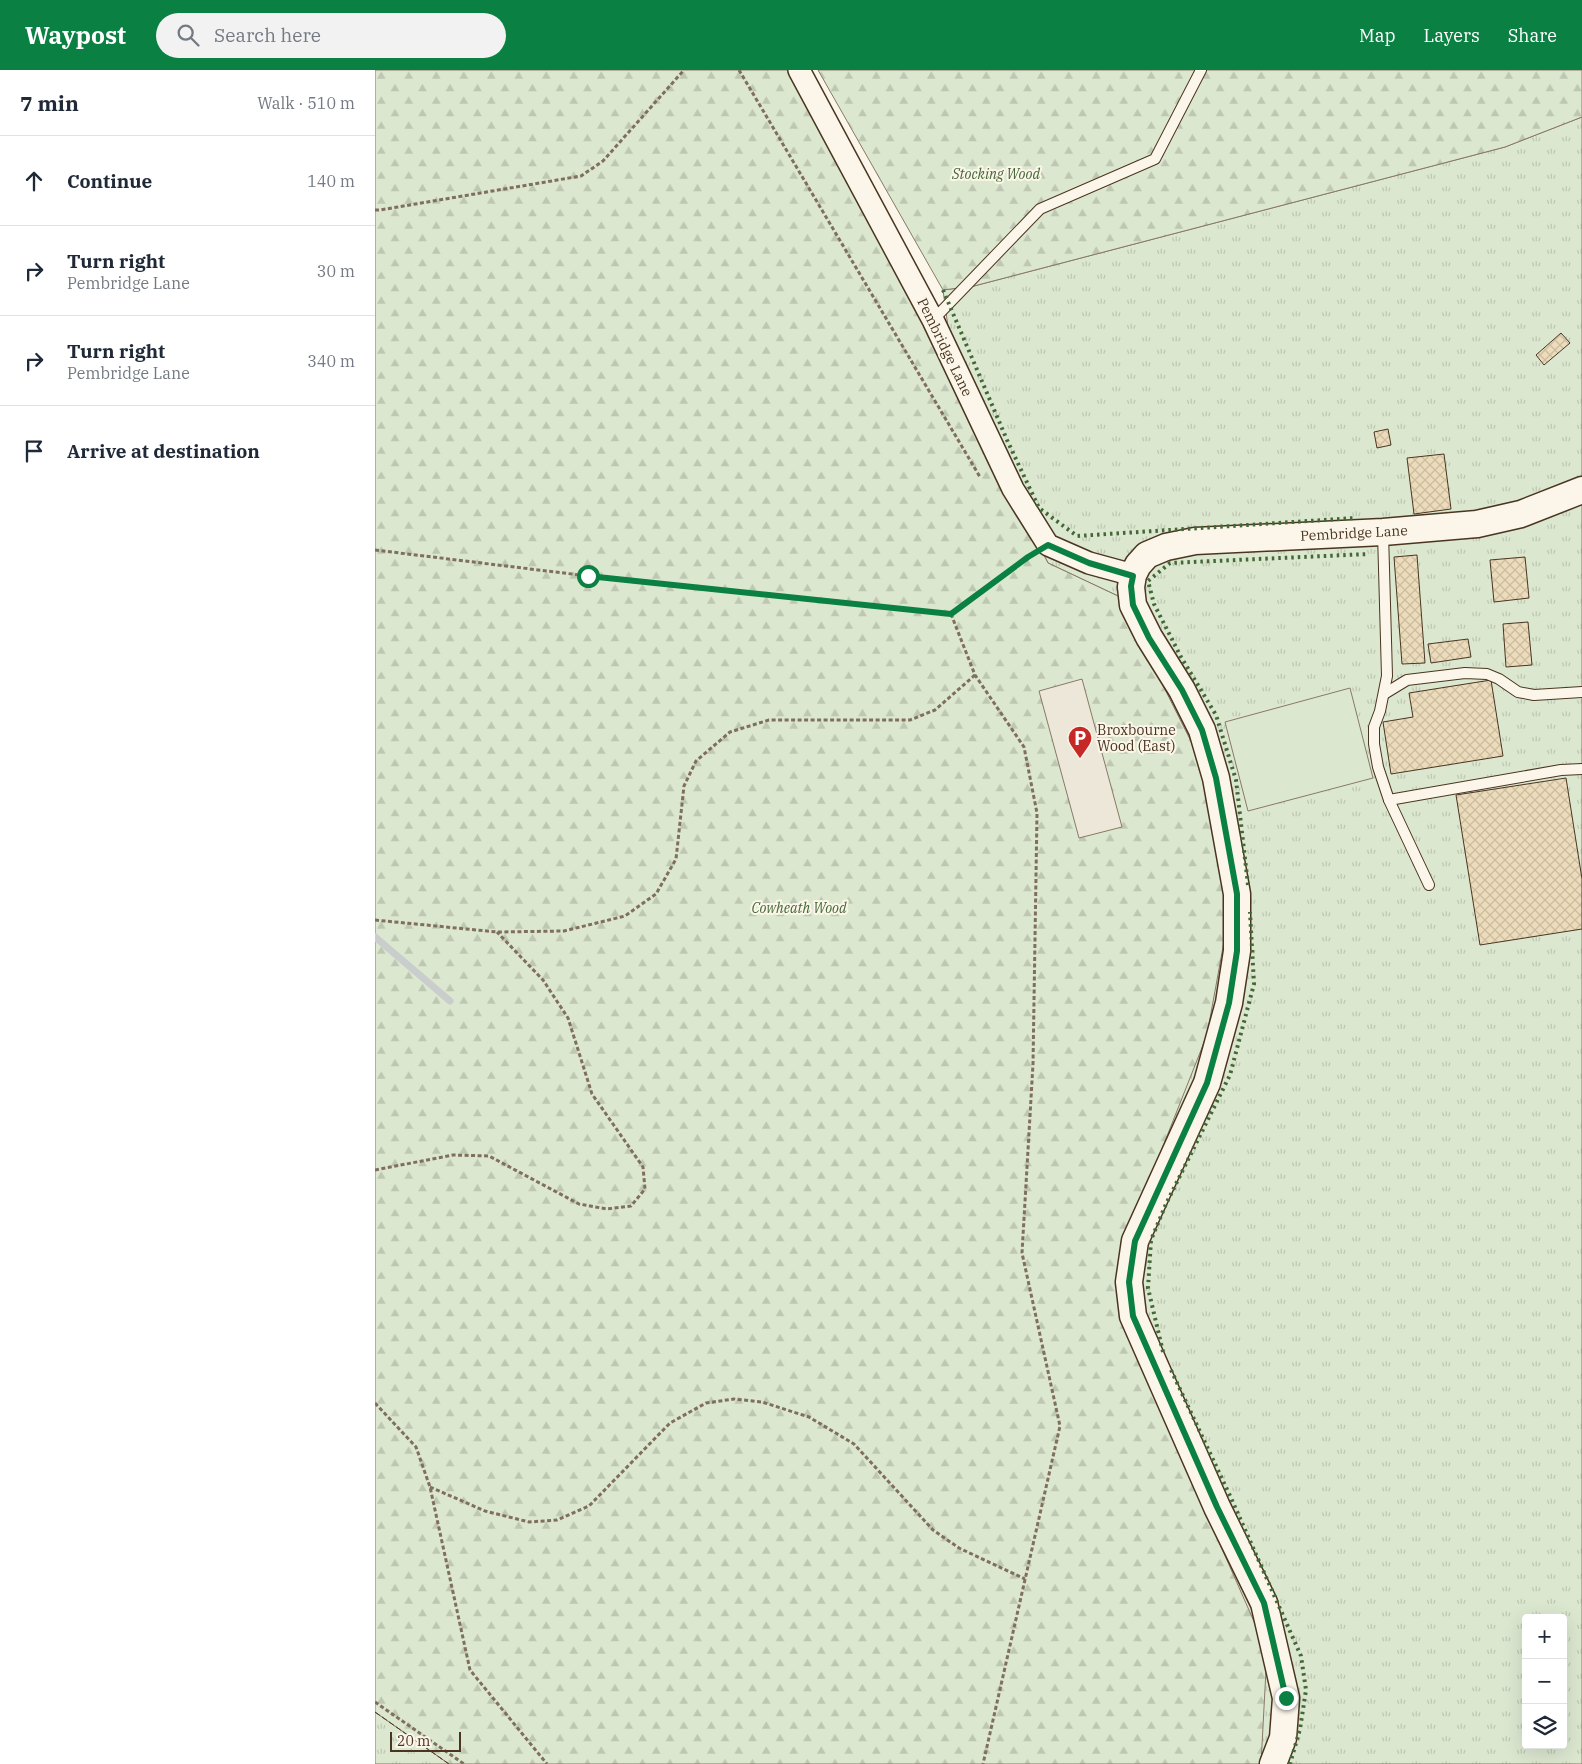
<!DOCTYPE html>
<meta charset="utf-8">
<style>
:root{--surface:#fff;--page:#f2f2f3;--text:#1f2937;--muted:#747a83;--line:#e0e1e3;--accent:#0b8043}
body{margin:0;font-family:"IBM Plex Serif",serif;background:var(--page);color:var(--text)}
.controls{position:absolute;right:15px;bottom:15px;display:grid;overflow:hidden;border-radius:5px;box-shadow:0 5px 20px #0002}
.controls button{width:45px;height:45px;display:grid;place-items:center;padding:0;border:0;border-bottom:1px solid var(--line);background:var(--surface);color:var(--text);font:25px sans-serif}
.scale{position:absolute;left:15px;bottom:12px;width:71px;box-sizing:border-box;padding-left:5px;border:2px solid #4a3520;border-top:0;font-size:14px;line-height:18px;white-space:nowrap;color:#4a3520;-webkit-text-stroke:4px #fbf6e9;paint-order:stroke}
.stop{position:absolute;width:15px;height:15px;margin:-11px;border:4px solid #0b8043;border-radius:50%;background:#fff}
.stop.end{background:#0b8043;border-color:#fff;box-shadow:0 1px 5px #0008}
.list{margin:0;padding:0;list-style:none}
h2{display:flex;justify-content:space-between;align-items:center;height:65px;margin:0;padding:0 20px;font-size:21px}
h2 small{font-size:16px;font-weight:400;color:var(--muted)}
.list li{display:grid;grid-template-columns:32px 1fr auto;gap:15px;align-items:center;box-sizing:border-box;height:90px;padding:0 20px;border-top:1px solid var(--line)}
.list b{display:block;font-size:19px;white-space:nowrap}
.list p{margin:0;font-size:16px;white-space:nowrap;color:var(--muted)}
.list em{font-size:16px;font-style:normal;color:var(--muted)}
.icon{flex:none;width:28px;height:28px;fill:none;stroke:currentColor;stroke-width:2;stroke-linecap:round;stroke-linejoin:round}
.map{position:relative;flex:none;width:1207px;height:1694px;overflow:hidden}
header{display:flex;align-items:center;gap:30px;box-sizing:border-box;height:70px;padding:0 25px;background:var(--accent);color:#fff}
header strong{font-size:24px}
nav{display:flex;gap:28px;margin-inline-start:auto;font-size:18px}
.search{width:350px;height:45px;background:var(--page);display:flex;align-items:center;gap:12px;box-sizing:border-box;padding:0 18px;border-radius:28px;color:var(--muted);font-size:19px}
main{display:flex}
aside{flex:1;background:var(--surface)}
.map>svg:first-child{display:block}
.grass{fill:url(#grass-tufts);stroke:#887966;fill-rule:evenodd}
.forest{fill:url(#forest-firs);stroke:#887966}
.pitch{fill:#dce7d0;stroke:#887966}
.parking{fill:#ede7d9;stroke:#887966}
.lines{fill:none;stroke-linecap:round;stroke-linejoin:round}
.stream{stroke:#c9cecd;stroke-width:7}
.building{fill:url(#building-cross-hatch);stroke:#4a3520}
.service-casing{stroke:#4a3520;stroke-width:12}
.minor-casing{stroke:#4a3520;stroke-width:24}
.tertiary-casing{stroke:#4a3520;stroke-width:29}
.path{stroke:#7f6f5c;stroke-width:3;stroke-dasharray:4 2.5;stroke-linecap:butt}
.service{stroke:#fbf6e9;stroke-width:10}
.minor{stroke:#fbf6e9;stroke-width:21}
.tertiary{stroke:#fbf6e9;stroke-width:26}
.hedge{stroke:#436837;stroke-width:4;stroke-dasharray:2.5 4;stroke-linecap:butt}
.fence{stroke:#4a3520;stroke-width:1;stroke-dasharray:6 2.5;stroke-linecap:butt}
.route{stroke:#0b8043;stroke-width:6}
.labels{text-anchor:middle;stroke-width:4;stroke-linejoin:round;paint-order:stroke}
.park-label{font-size:14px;font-style:italic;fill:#436837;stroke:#fbf6e9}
.street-label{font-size:14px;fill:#4a3520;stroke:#fbf6e9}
.poi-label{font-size:14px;fill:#4a3520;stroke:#fbf6e9;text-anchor:start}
</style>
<header>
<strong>Waypost</strong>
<div class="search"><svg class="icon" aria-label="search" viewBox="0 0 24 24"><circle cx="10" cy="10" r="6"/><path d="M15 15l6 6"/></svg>Search here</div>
<nav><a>Map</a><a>Layers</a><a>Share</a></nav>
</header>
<main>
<aside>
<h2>7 min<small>Walk · 510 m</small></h2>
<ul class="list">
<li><svg class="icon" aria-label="ahead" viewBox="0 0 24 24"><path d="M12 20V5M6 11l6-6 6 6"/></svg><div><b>Continue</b></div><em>140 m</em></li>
<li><svg class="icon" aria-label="right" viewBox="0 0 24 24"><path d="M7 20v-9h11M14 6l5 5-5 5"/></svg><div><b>Turn right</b><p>Pembridge Lane</p></div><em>30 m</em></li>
<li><svg class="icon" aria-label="right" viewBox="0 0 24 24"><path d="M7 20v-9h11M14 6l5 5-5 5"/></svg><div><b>Turn right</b><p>Pembridge Lane</p></div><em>340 m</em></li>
<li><svg class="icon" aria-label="arrive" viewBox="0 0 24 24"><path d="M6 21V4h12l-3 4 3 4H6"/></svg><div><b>Arrive at destination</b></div></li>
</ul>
</aside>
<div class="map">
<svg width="1207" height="1694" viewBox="0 0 1207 1694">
<defs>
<pattern id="grass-tufts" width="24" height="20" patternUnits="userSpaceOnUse" patternTransform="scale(1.25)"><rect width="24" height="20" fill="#dce7d0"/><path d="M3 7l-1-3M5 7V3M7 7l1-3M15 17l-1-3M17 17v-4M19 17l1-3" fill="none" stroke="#bec7b2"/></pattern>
<pattern id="forest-firs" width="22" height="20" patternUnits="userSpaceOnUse" patternTransform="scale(1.25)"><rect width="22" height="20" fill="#dce7d0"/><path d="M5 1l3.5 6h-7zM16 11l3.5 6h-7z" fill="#bec7b2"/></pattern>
<pattern id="building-cross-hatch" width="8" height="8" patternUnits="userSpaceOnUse" patternTransform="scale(1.25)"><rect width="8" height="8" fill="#ecdcbc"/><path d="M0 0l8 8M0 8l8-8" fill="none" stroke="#ccbda1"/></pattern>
</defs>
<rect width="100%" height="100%" fill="#fbf6e9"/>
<g class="grass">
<path d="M1207,47V1694H886L829,1438L748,1238L746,1172L777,1104L743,526L673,493L580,309L568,220L599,216L1130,77ZM1151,1548H1188V1675H1151Z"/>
<polygon points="0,1642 74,1694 0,1694"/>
</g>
<g class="forest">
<polygon points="0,0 418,0 580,309 673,493 743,526 836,711 852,855 832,965 777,1104 746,1172 748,1238 829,1438 892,1581 886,1694 74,1694 0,1642"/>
<polygon points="443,0 1207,0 1207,47 1130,77 599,216 568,220"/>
</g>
<polygon class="pitch" points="975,618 998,708 873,741 850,652"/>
<polygon class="parking" points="707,609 747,757 704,768 664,621"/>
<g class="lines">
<polyline class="stream" points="0,867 75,931"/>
</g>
<g class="building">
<polygon points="1186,263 1195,273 1169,295 1161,285"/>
<polygon points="1013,359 1016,375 1002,378 999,362"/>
<polygon points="1069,384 1076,439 1039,444 1032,388"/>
<polygon points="1042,485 1050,593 1027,594 1019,487"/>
<polygon points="1150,487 1154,528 1119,532 1115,490"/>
<polygon points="1153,552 1157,595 1131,597 1128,554"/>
<polygon points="1093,569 1096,587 1056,593 1053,574"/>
<polygon points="1116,610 1128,686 1016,704 1008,652 1038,647 1034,623"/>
<polygon points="1191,708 1207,809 1207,859 1105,875 1081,725"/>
</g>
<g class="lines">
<defs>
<g id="service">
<polyline points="558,250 665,139 780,89 826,0"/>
<polyline points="1008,463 1012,606 1005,641 999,657 999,674 1003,697 1014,730 1054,815"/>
<polyline points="1009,624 1032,610 1090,603 1112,604 1124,609 1143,622 1159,625 1207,622"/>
<polyline points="1014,730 1186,700 1207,699"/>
</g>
<polyline id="minor" points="424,0 558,250 638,419 673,475 714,493 758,505"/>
<polyline id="tertiary" points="898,1694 908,1668 911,1628 889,1533 842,1437 758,1246 754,1212 760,1171 832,1013 854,933 862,881 862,824 841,708 827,660 807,620 774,567 758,535 756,517 758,505 763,495 772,485 791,477 820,471 1008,462 1102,454 1146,444 1207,420"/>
</defs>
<use href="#service" class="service-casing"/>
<use href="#minor" class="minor-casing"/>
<use href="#tertiary" class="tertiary-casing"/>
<g class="path">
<polyline points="364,0 605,407"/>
<polyline points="0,140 5,140 206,106 228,91 309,0"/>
<polyline points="0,480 213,506 576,544 654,487"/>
<polyline points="576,544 600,605 649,677 662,743 658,994 647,1183 685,1356 608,1694"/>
<polyline points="0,850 122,862 189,861 250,846 281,824 301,789 309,716 321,691 355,662 394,650 535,650 560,640 600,605"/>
<polyline points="0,1100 78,1085 114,1086 204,1134 232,1139 256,1136 270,1119 268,1097 217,1024 193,948 168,910 122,862"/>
<polyline points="0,1333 41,1377 55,1417 95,1600 172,1694"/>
<polyline points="55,1417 110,1441 154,1452 182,1450 214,1436 295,1353 331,1333 359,1329 387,1332 434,1347 479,1374 558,1460 584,1478 650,1509"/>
<polyline points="0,1632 89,1694"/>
</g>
<use href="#service" class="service"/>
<use href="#minor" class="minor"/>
<use href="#tertiary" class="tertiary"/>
<g class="hedge">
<polyline points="568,220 632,370 664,438 702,466 980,448"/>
<polyline points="873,815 861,710 841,645 806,587 779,534 773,511 795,493 994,484"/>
<polyline points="788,1282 773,1218 776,1170 791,1134 855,1005 879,914 875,842"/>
<polyline points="796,1300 856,1428 926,1586 931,1620 925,1659 915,1694"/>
</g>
<polyline class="fence" points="0,1642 74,1694"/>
</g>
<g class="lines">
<polyline class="route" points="213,506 576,544 653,487 673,475 714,493 758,506 756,516 758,535 774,568 807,620 827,660 841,708 862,824 862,881 854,933 832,1013 760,1171 754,1212 758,1246 842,1437 889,1533 911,1628"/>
</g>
<defs>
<symbol id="parking-pin" viewBox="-11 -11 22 30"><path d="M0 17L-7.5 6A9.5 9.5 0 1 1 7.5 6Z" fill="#c62828" stroke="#fbf6e9"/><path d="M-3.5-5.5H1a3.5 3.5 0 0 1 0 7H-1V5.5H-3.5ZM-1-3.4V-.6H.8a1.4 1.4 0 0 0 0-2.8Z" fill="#fff"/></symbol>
</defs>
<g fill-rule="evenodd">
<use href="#parking-pin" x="691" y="654" width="28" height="38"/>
</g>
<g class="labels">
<g class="park-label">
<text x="621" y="109">Stocking Wood</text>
<text x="424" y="843">Cowheath Wood</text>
</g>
<g class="street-label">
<text transform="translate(570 277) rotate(64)" y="5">Pembridge Lane</text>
<text transform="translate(979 463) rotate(-3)" y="5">Pembridge Lane</text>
</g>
<g class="poi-label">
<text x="722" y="665">Broxbourne<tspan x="722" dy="16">Wood (East)</tspan></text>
</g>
</g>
</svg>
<div class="controls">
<button>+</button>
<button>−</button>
<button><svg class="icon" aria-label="layers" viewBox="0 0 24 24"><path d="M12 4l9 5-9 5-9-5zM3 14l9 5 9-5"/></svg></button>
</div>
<div class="scale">20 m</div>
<div class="stop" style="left:213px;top:506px"></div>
<div class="stop end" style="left:911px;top:1628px"></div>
</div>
</main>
